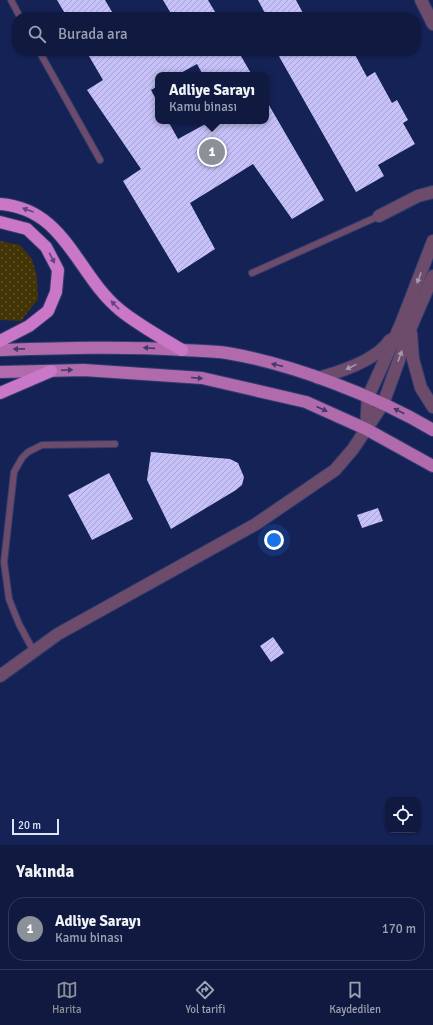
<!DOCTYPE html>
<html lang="tr">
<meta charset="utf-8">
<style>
:root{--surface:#101a40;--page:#192347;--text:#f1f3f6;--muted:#9ca1b1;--line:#303859;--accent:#8c9099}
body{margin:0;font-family:Signika,sans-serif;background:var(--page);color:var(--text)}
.controls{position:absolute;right:12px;bottom:12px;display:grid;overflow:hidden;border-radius:8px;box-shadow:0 1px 3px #0004}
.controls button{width:36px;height:36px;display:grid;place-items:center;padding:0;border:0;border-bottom:1px solid var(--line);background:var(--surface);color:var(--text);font:20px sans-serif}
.scale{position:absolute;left:12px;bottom:10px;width:47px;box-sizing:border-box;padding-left:4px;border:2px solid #dde5f9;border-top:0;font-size:11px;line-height:14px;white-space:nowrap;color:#dde5f9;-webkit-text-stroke:3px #152256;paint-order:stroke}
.you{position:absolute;left:274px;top:540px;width:14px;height:14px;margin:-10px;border:3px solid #fff;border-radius:50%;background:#1a73e8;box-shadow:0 0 0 6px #1a73e833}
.badge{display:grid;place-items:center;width:26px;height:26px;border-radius:50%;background:var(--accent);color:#fff;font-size:13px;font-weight:700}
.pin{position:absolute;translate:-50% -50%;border:2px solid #fff;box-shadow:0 1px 4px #0006}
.popup{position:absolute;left:155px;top:72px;width:114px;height:52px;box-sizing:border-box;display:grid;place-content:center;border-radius:8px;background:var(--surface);filter:drop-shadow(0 1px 3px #0005);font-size:13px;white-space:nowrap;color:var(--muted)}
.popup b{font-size:15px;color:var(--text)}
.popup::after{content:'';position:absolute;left:50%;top:100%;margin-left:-8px;border:8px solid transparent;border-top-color:var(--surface)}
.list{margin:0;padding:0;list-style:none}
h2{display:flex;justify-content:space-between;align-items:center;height:52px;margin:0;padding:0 16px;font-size:17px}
h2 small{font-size:13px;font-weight:400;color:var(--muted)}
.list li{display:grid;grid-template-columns:26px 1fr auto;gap:12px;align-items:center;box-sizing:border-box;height:64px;margin:0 8px 8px;padding:0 8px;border:1px solid var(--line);border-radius:16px}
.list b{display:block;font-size:15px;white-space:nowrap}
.list p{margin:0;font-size:13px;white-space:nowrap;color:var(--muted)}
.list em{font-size:13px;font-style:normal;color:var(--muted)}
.icon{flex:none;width:22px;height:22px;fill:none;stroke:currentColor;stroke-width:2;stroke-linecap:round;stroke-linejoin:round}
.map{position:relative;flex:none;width:433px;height:845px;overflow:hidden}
.search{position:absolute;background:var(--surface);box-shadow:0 1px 3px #0004;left:12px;right:12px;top:12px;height:44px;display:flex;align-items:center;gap:10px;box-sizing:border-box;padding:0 14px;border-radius:16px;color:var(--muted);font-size:15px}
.sheet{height:124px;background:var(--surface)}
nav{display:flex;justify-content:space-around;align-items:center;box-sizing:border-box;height:56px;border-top:1px solid var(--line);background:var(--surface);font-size:11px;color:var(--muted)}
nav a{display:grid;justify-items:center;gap:2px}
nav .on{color:var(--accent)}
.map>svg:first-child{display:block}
.grass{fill:url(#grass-dots)}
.building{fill:url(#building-hatch)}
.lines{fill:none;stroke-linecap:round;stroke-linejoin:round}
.lane-casing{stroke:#313d6d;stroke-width:8}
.street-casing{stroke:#313d6d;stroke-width:14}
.primary-casing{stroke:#313d6d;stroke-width:14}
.highway-casing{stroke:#313d6d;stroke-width:14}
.lane{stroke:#6d4b6b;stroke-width:6}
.street{stroke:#6d4b6b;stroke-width:12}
.primary{stroke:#b16bad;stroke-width:12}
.highway{stroke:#cb77c7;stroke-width:12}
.oneway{fill:#5e4483}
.oneway2{fill:#a598b2}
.oneway3{fill:#443870}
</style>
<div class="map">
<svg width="433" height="845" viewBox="0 0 433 845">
<defs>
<pattern id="grass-dots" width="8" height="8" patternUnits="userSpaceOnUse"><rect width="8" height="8" fill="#433406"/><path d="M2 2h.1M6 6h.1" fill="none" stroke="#5e512b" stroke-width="1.8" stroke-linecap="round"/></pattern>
<pattern id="building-hatch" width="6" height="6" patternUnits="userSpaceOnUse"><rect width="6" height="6" fill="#c6c1f8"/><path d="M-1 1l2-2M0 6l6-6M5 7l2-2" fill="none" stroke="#a5a2cd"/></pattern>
</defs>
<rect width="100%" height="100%" fill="#152256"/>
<polygon class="grass" points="0,241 20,245 32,259 37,276 38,299 21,321 0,320"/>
<g class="building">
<polygon points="57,0 105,0 115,17 67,17"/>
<polygon points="163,0 208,0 218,17 173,17"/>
<polygon points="258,0 296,0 305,17 267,17"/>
<polygon points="86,51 238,51 252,75 203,75 197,64 177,75 158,75 158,86 151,90 158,103 158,121 168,121 178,139 211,121 266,121 266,100 324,200 292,219 253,164 190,203 215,249 178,273 123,181 141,169 87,90 103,80"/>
<polygon points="276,51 353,51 367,77 375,72 392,103 397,100 408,120 403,123 415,144 378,165 384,176 356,192"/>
<polygon points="151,452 230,459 238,463 244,477 242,485 236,490 171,529 147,480"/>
<polygon points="109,473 133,519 92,540 68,495"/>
<polygon points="378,508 383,521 362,528 357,515"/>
<polygon points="273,637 284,653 271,662 260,646"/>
</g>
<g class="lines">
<defs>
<g id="lane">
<polyline points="11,0 20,17"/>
<polyline points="39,51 100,160"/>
<polyline points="252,273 379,216"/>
<polyline points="34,652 19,624 9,599 4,562 14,472 22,458 28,452 42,445 115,444"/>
</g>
<g id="street">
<polyline points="421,0 433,24"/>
<polyline points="379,216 418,196 433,192"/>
<polyline points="411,333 413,359 421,388 433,407"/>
<path d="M318,378C340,372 377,360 390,340"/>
<polyline points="366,428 368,397 401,324 433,241"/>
<polyline points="0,676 58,634 256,524 335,470 353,449 383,404 411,327 433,276"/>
</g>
<g id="primary">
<path d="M0,350C62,348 123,346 184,350C198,351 213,351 227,353C292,364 376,396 433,430"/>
<polyline points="0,372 84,370 202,378 306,402 366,429 433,466"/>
</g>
<g id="highway">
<path d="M0,204C66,209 76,274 120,310C137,324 162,338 182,350"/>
<polyline points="0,222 27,229 46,247 58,270 56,292 48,311 29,326 0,341"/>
<polyline points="0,393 51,371"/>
</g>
</defs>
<use href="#lane" class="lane-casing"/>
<use href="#street" class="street-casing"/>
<use href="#primary" class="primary-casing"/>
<use href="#highway" class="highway-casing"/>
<use href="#lane" class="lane"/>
<use href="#street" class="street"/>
<use href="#primary" class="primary"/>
<use href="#highway" class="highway"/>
</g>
<defs><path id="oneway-solid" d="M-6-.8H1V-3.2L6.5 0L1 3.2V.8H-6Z"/></defs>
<g class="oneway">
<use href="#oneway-solid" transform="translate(28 210) rotate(-160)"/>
<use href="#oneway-solid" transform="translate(52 258) rotate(62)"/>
<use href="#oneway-solid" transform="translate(115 305) rotate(-134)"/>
</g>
<g class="oneway2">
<use href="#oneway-solid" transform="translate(419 278) rotate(111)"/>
<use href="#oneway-solid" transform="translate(400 356) rotate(-70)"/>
<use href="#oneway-solid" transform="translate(351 367) rotate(154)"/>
</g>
<g class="oneway3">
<use href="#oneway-solid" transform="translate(149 348) rotate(-176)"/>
<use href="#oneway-solid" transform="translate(19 349) rotate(179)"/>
<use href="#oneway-solid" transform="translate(277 365) rotate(-167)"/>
<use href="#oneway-solid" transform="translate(67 370) rotate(-2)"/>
<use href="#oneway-solid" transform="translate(197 378) rotate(5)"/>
<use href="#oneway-solid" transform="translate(322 409) rotate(24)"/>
<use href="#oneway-solid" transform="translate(399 411) rotate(-153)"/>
</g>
</svg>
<div class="controls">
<button><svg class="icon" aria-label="locate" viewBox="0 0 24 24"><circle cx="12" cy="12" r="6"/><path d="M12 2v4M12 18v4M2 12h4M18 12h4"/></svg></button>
</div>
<div class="scale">20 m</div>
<div class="you"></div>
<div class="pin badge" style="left:212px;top:152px">1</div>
<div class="popup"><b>Adliye Sarayı</b>Kamu binası</div>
<div class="search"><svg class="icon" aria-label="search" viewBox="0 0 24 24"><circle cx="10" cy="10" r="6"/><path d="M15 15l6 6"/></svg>Burada ara</div>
</div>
<section class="sheet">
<h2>Yakında<small></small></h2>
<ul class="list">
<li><span class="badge">1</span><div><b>Adliye Sarayı</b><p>Kamu binası</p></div><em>170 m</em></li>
</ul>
</section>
<nav>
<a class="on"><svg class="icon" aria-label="map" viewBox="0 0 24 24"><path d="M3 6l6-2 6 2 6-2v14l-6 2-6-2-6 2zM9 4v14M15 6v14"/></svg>Harita</a>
<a><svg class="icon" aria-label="directions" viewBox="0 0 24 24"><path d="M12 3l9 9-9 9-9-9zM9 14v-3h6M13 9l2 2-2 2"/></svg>Yol tarifi</a>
<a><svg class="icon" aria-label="saved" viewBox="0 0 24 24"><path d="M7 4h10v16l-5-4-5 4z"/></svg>Kaydedilen</a>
</nav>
